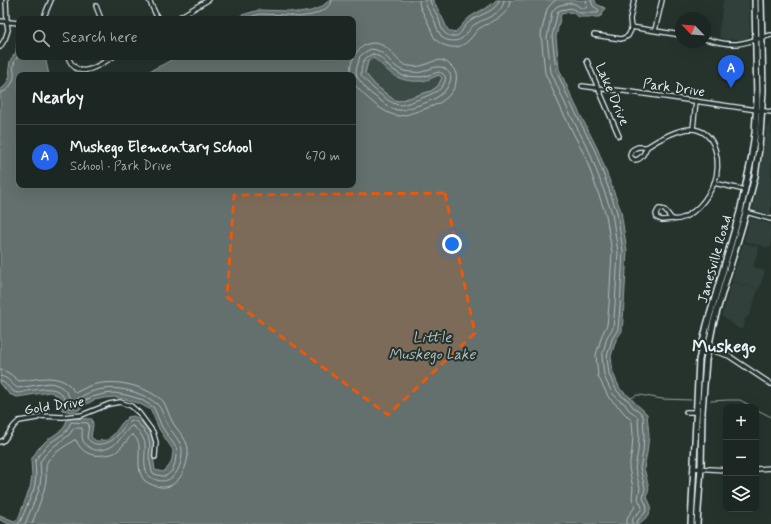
<!DOCTYPE html>
<meta charset="utf-8">
<style>
:root{--surface:#1c2622;--page:#29322f;--text:#f1f3f6;--muted:#a0a5a5;--line:#3a4340;--accent:#2563eb}
body{margin:0;font-family:Mynerve,sans-serif;background:var(--page);color:var(--text)}
.controls{position:absolute;right:12px;bottom:12px;display:grid;overflow:hidden;border-radius:8px;box-shadow:0 4px 16px #0002}
.controls button{width:36px;height:36px;display:grid;place-items:center;padding:0;border:0;border-bottom:1px solid var(--line);background:var(--surface);color:var(--text);font:20px sans-serif}
.compass{position:absolute;left:675px;top:12px;width:36px;height:36px;border-radius:50%;background:var(--surface);box-shadow:0 4px 16px #0002;rotate:295deg}
.you{position:absolute;left:452px;top:244px;width:14px;height:14px;margin:-10px;border:3px solid #fff;border-radius:50%;background:#1a73e8;box-shadow:0 0 0 6px #1a73e833}
.badge{display:grid;place-items:center;width:26px;height:26px;border-radius:50%;background:var(--accent);color:#fff;font-size:13px;font-weight:700}
.pin{position:absolute;translate:-50% -33px;filter:drop-shadow(0 1px 2px #0008)}
.pin::after{content:'';position:absolute;top:21px;width:14px;height:12px;background:inherit;clip-path:polygon(0 0,100% 0,50% 100%)}
.list{margin:0;padding:0;list-style:none}
h2{display:flex;justify-content:space-between;align-items:center;height:52px;margin:0;padding:0 16px;font-size:17px}
h2 small{font-size:13px;font-weight:400;color:var(--muted)}
.list li{display:grid;grid-template-columns:26px 1fr auto;gap:12px;align-items:center;box-sizing:border-box;height:64px;padding:0 16px;border-top:1px solid var(--line)}
.list b{display:block;font-size:15px;white-space:nowrap}
.list p{margin:0;font-size:13px;white-space:nowrap;color:var(--muted)}
.list em{font-size:13px;font-style:normal;color:var(--muted)}
.icon{flex:none;width:22px;height:22px;fill:none;stroke:currentColor;stroke-width:2;stroke-linecap:round;stroke-linejoin:round}
.map{position:relative;flex:none;width:771px;height:524px;overflow:hidden}
.search{position:absolute;background:var(--surface);box-shadow:0 4px 16px #0002;left:16px;top:16px;width:340px;height:44px;display:flex;align-items:center;gap:10px;box-sizing:border-box;padding:0 14px;border-radius:8px;color:var(--muted);font-size:15px}
.panel{position:absolute;background:var(--surface);box-shadow:0 4px 16px #0002;left:16px;top:72px;width:340px;height:116px;border-radius:8px}
.map>svg:first-child{display:block}
.built{fill:#333f3a}
.green{fill:#3e4b47;stroke:#939ea0}
.water{fill:#636f6d;stroke:#98a3a5;fill-rule:evenodd}
.lines{fill:none;stroke-linecap:round;stroke-linejoin:round}
.shore{stroke:#b3bdc0;stroke-width:1}
.stream{stroke:#98a3a5;stroke-width:1}
.minor-casing{stroke:#e8f1f8;stroke-width:6}
.secondary-casing{stroke:#e8f1f8;stroke-width:8}
.minor{stroke:#26332d;stroke-width:3.5}
.secondary{stroke:#26332d;stroke-width:5}
.marked{fill:#e8590c;fill-opacity:0.2;stroke:#e8590c;stroke-width:3;stroke-dasharray:8 5;stroke-linejoin:round}
.labels{text-anchor:middle;stroke-width:4;stroke-linejoin:round;paint-order:stroke}
.street-label{font-size:14px;fill:#e8f1f8;stroke:#26332d}
.water-label{font-size:15px;font-style:italic;fill:#b3bdc0;stroke:#26332d}
.district-label{font-size:18px;font-weight:bold;fill:#e8f1f8;stroke:#26332d}
</style>
<div class="map">
<svg width="771" height="524" viewBox="0 0 771 524">
<rect width="100%" height="100%" fill="#26332d"/>
<filter id="ink" filterUnits="userSpaceOnUse"><feTurbulence type="fractalNoise" baseFrequency=".025" numOctaves="2"/><feDisplacementMap in="SourceGraphic" scale="8" xChannelSelector="R" yChannelSelector="G"/><feConvolveMatrix kernelMatrix="1 2 1 2 8 2 1 2 1" color-interpolation-filters="sRGB"/></filter>
<g filter="url(#ink)">
<g class="built">
<polygon points="723,0 749,0 750,34 748,39 723,39 720,37 719,29 722,11"/>
<polygon points="770,120 771,121 771,210 770,215 753,209 762,163 766,133"/>
<polygon points="750,218 771,224 771,247 766,247 744,241"/>
<polygon points="743,243 759,247 753,267 765,271 759,289 732,281"/>
<polygon points="732,282 758,289 750,314 744,320 745,325 741,330 722,316"/>
</g>
<polygon class="green" points="373,58 378,60 387,70 422,81 439,75 442,78 438,86 431,91 400,101 394,100 375,85 365,73 368,61"/>
<path class="water" d="M330,0H433L441,15L448,30L454,33C461,28 463,22 470,17C478,11 489,8 496,0H595L596,4L605,8L602,15L599,17H579L571,12L561,14L556,37L559,69L575,104L598,150L621,211L627,251L624,306L622,331L616,340L611,356L613,373L620,389L626,394L630,397L636,404L642,409L647,414L649,435L647,453L644,468L649,488L647,497L651,506L649,515L639,524H9L0,520V515L14,521L18,519L30,488L32,477L31,460L38,449L47,440L63,429L68,418L92,419L93,425L91,437L96,441L107,440L114,434L122,423L128,417L134,416L141,420L151,434L154,444L153,456L155,470L163,472C172,465 172,460 173,450L159,429L151,410L138,403L125,399L114,397L105,398L94,400L82,407L79,410L71,412L62,410V402L59,396L50,392L17,397L9,394L0,383V90L5,86L10,76L9,68L10,61L16,52L17,43L19,44V57H42L46,61L49,75H19V185H353V75H141L162,65L177,57H353V19H234L242,15L259,10L289,11L298,13L311,11L321,7ZM373,58C379,61 382,66 387,70C396,79 408,82 421,81C427,81 433,77 439,75L442,78L438,86L431,91L399,101L394,100L375,85L365,73L368,61Z"/>
<g class="lines">
<g class="shore">
<path d="M419,0C419,9 425,15 428,23C431,28 432,35 436,40C439,43 443,45 447,46C456,49 463,46 469,40C474,36 475,31 480,28C492,21 509,17 510,0"/>
<path d="M425,0C425,7 431,13 434,20C436,24 437,30 440,34C441,37 444,39 447,40C455,42 461,41 466,34C470,31 469,28 474,25C484,18 503,15 504,0"/>
<path d="M430,0C431,6 435,11 438,17C440,22 441,31 446,34C447,35 452,37 455,36C460,36 462,30 465,26C467,24 470,21 472,20C481,14 497,11 499,0"/>
<polyline points="556,0 551,4 547,9 541,34 545,73 562,111 585,156 606,215 612,252 609,305 607,325 602,335 596,355 598,376 609,398 620,408 625,414 632,421 633,435 632,450 629,468 633,488 632,498 635,507 628,516 626,524"/>
<polyline points="586,0 587,6 586,8 581,8 575,4 571,3 560,5 556,7 552,12 547,38 551,72 567,108 590,153 612,213 618,252 615,305 613,328 607,337 602,357 604,376 612,393 620,401 624,403 629,410 636,415 638,418 639,435 638,451 635,468 640,488 638,499 642,507 641,510 633,518 632,524"/>
<polyline points="591,0 593,6 599,10 598,13 580,13 571,8 561,10 558,11 552,36 556,70 572,106 595,151 617,212 623,251 620,306 618,329 612,339 607,357 609,375 617,391 623,397 628,400 633,407 640,412 643,416 644,435 643,452 640,468 645,488 643,498 647,507 645,513 638,520 637,524"/>
<polyline points="242,19 260,14 288,15 298,17 312,15 324,10 331,4 332,0"/>
<path d="M371,49C386,49 390,67 404,71C409,72 418,73 422,72C428,70 434,66 440,67C444,67 448,71 450,74C452,78 450,82 448,86C441,101 417,105 403,110H397L389,107L369,92L357,77L356,71L360,56L364,53Z"/>
<path d="M373,54L380,57L389,67L403,76L422,77L439,72C443,73 447,76 445,81C444,84 442,87 440,89C436,93 406,105 400,105C389,105 367,83 361,75C361,65 363,57 373,54Z"/>
<path d="M350,75C349,55 366,33 387,48C393,53 397,61 405,65C408,66 416,67 420,66C428,65 435,58 444,61C449,63 454,68 456,74C457,78 456,82 455,86C448,102 434,106 418,111C412,113 407,115 400,116C383,115 364,95 353,83"/>
<path d="M0,93C7,92 13,84 14,77C15,72 12,68 14,64C15,60 17,58 19,55"/>
<path d="M0,370C9,371 12,376 19,381C35,380 55,373 69,385C72,387 73,391 75,393C80,391 84,388 89,386C110,379 134,383 153,394C156,396 160,398 163,401C167,407 169,416 173,423C178,431 187,439 188,449C189,467 177,493 156,486C152,485 148,483 145,481C136,472 140,457 139,446C139,441 136,438 133,435H131C127,441 122,447 116,452C113,454 108,455 104,455C91,457 81,452 76,440H74C66,446 56,451 49,459C44,465 47,472 46,480C44,495 37,509 32,524"/>
<path d="M0,376C9,377 11,385 18,388L49,383C60,384 67,390 71,401L72,402C78,399 84,394 91,392C110,385 132,389 150,399C152,401 155,402 157,404C163,410 164,420 168,426C172,432 182,443 182,450C183,467 172,489 152,478C141,473 146,453 145,444C144,437 138,430 133,426H131C119,438 116,451 95,450C91,449 85,445 83,441C81,437 83,432 82,428H74L69,435L53,447L45,455L40,462L41,477L39,490L25,524"/>
<path d="M0,381C7,382 10,392 18,393C20,393 24,392 27,391C44,389 63,383 66,406L70,408L76,407L80,403L92,397L104,394L114,393L126,395L140,399L153,407L154,408L162,427L177,449L175,463L172,471L166,476H162L154,474L152,472L149,457L150,444L148,436L138,423L133,420L129,421C120,430 116,443 101,444C95,445 91,443 87,438L89,425L88,423L71,422L66,432L50,443L41,452L35,461L36,477L34,489L21,520L18,524"/>
</g>
<g class="stream">
<polyline points="631,398 637,395 640,395 662,399 691,400"/>
<polyline points="711,401 728,400 740,400 753,407"/>
<polyline points="756,409 771,417"/>
</g>
<defs>
<g id="minor">
<polyline points="149,0 158,19"/>
<polyline points="96,6 101,19"/>
<polyline points="43,19 51,0"/>
<polyline points="176,19 208,0"/>
<polyline points="0,21 19,23"/>
<polyline points="631,27 681,35"/>
<polyline points="655,30 662,0"/>
<polyline points="594,35 621,39 628,36 631,30 630,19 634,0"/>
<path d="M705,39C715,41 726,45 737,44C748,43 760,38 771,35"/>
<polyline points="0,47 5,39 8,30 7,22 6,0"/>
<path d="M68,57C78,82 97,66 113,57"/>
<polyline points="587,61 596,83 619,136"/>
<path d="M582,86C596,88 610,90 624,91L771,112"/>
<polyline points="693,129 696,101"/>
<path d="M638,147H647C644,153 642,160 634,160L630,156C630,150 633,149 638,147Z"/>
<path d="M647,147C657,140 680,128 692,129C718,131 721,165 714,184C709,194 703,204 694,211C687,216 680,221 672,219"/>
<polyline points="714,183 745,190"/>
<path d="M659,209C666,208 667,214 672,219L662,220L657,218L656,214L658,210Z"/>
<polyline points="746,212 771,219"/>
<polyline points="701,350 714,351 729,356 771,384"/>
<polyline points="686,412 697,412"/>
<polyline points="0,442 4,440 14,426 19,421 37,418 41,416 63,417 82,415 109,404 120,402 131,406 139,413 153,432 156,442 155,457"/>
<polyline points="693,468 726,470"/>
<polyline points="756,469 771,468"/>
</g>
<g id="secondary">
<polyline points="691,524 699,360 707,325 740,212 751,161 755,133 757,100 756,51 755,0"/>
<polyline points="697,524 701,467 702,412 706,360 713,324 746,212 755,176 759,149 763,91 761,0"/>
</g>
</defs>
<use href="#minor" class="minor-casing"/>
<use href="#secondary" class="secondary-casing"/>
<use href="#minor" class="minor"/>
<use href="#secondary" class="secondary"/>
</g>
</g>
<path class="marked" d="M445,193L475,333L388,415L227,297L234,195Z"/>
<g class="labels">
<g class="street-label">
<text transform="translate(674 87) rotate(8)" y="5">Park Drive</text>
<text transform="translate(613 94) rotate(67)" y="5">Lake Drive</text>
<text transform="translate(714 259) rotate(-74)" y="5">Janesville Road</text>
<text transform="translate(54 405) rotate(-8)" y="5">Gold Drive</text>
</g>
<g class="water-label">
<text x="432" y="342">Little<tspan x="432" dy="17">Muskego Lake</tspan></text>
</g>
<g class="district-label">
<text x="724" y="352">Muskego</text>
</g>
</g>
</svg>
<div class="controls">
<button>+</button>
<button>−</button>
<button><svg class="icon" aria-label="layers" viewBox="0 0 24 24"><path d="M12 4l9 5-9 5-9-5zM3 14l9 5 9-5"/></svg></button>
</div>
<svg class="compass" viewBox="-18 -18 36 36"><path d="M0-13l5 13h-10z" fill="#e53935"/><path d="M0 13l5-13h-10z" fill="#a0a5a5"/></svg>
<div class="you"></div>
<div class="pin badge" style="left:731px;top:88px">A</div>
<div class="search"><svg class="icon" aria-label="search" viewBox="0 0 24 24"><circle cx="10" cy="10" r="6"/><path d="M15 15l6 6"/></svg>Search here</div>
<section class="panel">
<h2>Nearby<small></small></h2>
<ul class="list">
<li><span class="badge">A</span><div><b>Muskego Elementary School</b><p>School · Park Drive</p></div><em>670 m</em></li>
</ul>
</section>
</div>
